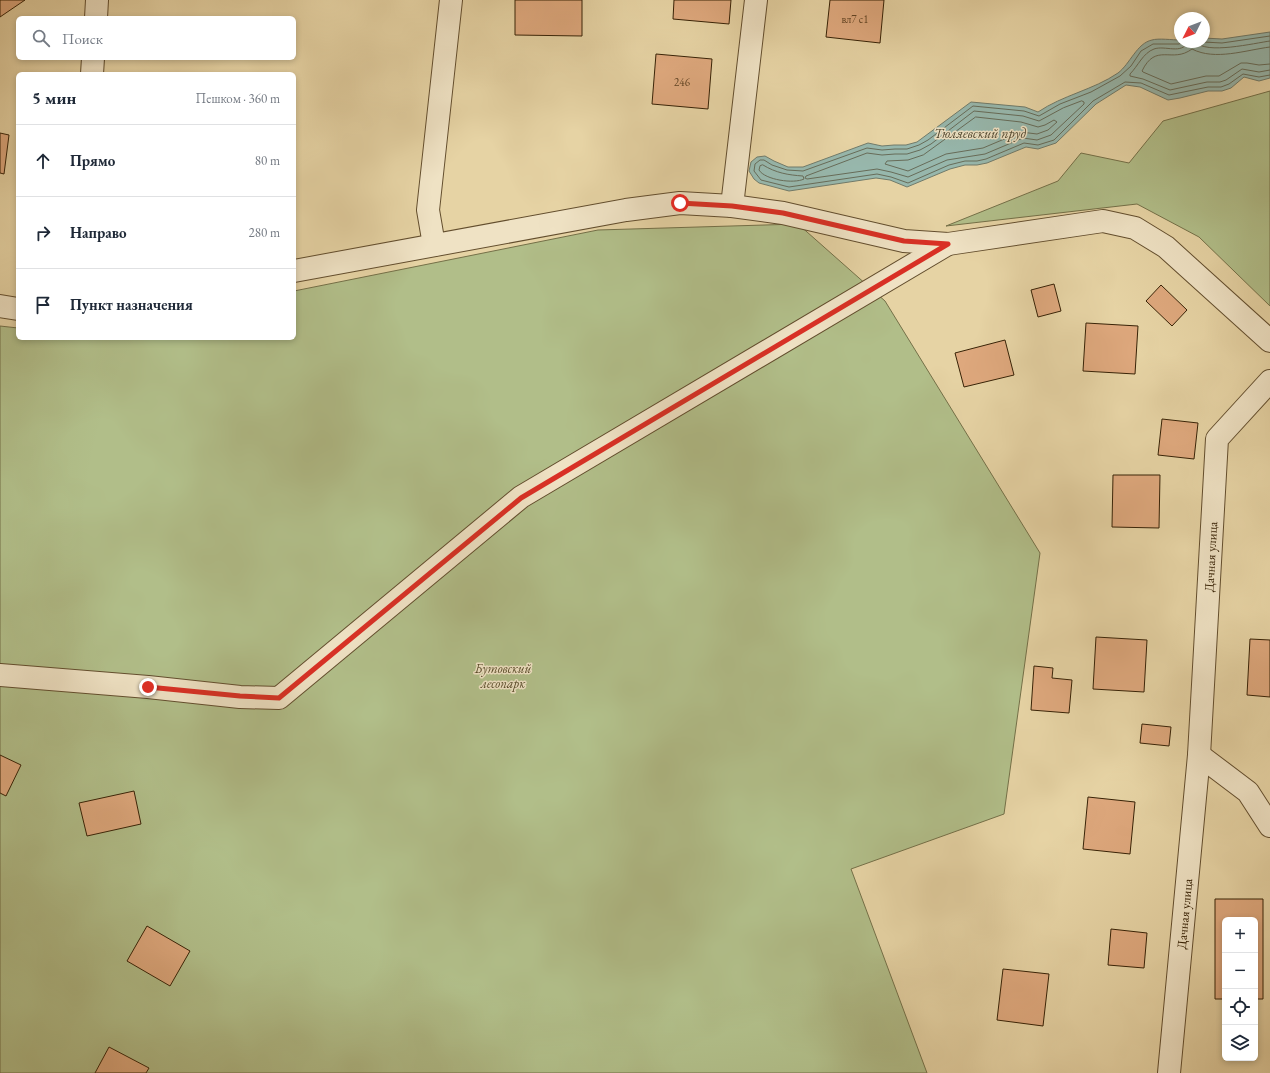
<!DOCTYPE html>
<html lang="ru">
<meta charset="utf-8">
<style>
:root{--surface:#fff;--page:#f6f6f7;--text:#1f2937;--muted:#747a83;--line:#e0e1e3}
body{margin:0;font-family:"EB Garamond",serif;background:var(--page);color:var(--text)}
.controls{position:absolute;right:12px;bottom:12px;display:grid;overflow:hidden;border-radius:6px;box-shadow:0 2px 6px #0003}
.controls button{width:36px;height:36px;display:grid;place-items:center;padding:0;border:0;border-bottom:1px solid var(--line);background:var(--surface);color:var(--text);font:20px sans-serif}
.compass{position:absolute;left:1174px;top:12px;width:36px;height:36px;border-radius:50%;background:var(--surface);box-shadow:0 2px 6px #0003;rotate:228deg}
.stop{position:absolute;width:12px;height:12px;margin:-9px;border:3px solid #d93025;border-radius:50%;background:#fff}
.stop.end{background:#d93025;border-color:#fff;box-shadow:0 1px 4px #0008}
.list{margin:0;padding:0;list-style:none}
h2{display:flex;justify-content:space-between;align-items:center;height:52px;margin:0;padding:0 16px;font-size:17px}
h2 small{font-size:13px;font-weight:400;color:var(--muted)}
.list li{display:grid;grid-template-columns:26px 1fr auto;gap:12px;align-items:center;box-sizing:border-box;height:72px;padding:0 16px;border-top:1px solid var(--line)}
.list b{display:block;font-size:15px;white-space:nowrap}
.list em{font-size:13px;font-style:normal;color:var(--muted)}
.icon{flex:none;width:22px;height:22px;fill:none;stroke:currentColor;stroke-width:2;stroke-linecap:round;stroke-linejoin:round}
.map{position:relative;flex:none;width:1270px;height:1073px;overflow:hidden}
.search{position:absolute;background:var(--surface);box-shadow:0 2px 6px #0003;left:16px;top:16px;width:280px;height:44px;display:flex;align-items:center;gap:10px;box-sizing:border-box;padding:0 14px;border-radius:6px;color:var(--muted);font-size:15px}
.panel{position:absolute;background:var(--surface);box-shadow:0 2px 6px #0003;left:16px;top:72px;width:280px;height:268px;border-radius:6px}
.map>svg:first-child{display:block}
.green{fill:#b1be89;stroke:#747048}
.water{fill:#97b7ac;stroke:#717b6a}
.lines{fill:none;stroke-linecap:round;stroke-linejoin:round}
.shore{stroke:#676c59;stroke-width:1}
.building{fill:#dea87d;stroke:#372206}
.minor-casing{stroke:#634e2e;stroke-width:24}
.minor{stroke:#efe2c4;stroke-width:22}
.route{stroke:#d93025;stroke-width:5}
.labels{text-anchor:middle;stroke-width:3;stroke-linejoin:round;paint-order:stroke}
.number-label{font-size:11px;fill:#614424}
.street-label{font-size:13px;fill:#372206;stroke:#efe2c4}
.park-label{font-size:13px;font-style:italic;fill:#564927;stroke:#efe2c4}
.water-label{font-size:14px;font-style:italic;fill:#4f4730;stroke:#efe2c4}
</style>
<div class="map">
<svg width="1270" height="1073" viewBox="0 0 1270 1073">
<rect width="100%" height="100%" fill="#e6d3a4"/>
<filter id="stains"><feTurbulence type="fractalNoise" baseFrequency=".005" numOctaves="4"/><feColorMatrix values="0 0 0 0 .2 0 0 0 0 .09 0 0 0 0 .02 0 0 0 .5 -.17"/></filter>
<radialGradient id="worn" r=".72"><stop offset=".6" stop-color="#630" stop-opacity="0"/><stop offset="1" stop-color="#630" stop-opacity=".3"/></radialGradient>
<g class="green">
<polygon points="1270,91 1270,306 1199,237 1137,204 946,226 1058,181 1081,153 1129,163 1163,121"/>
<polygon points="798,224 885,301 1040,553 1004,814 851,869 927,1073 0,1073 0,326 18,328 18,338 294,338 294,291 598,230"/>
</g>
<path class="water" d="M1270,32V78L1259,81L1244,77L1231,88L1222,91H1208L1180,98L1168,100L1140,87L1126,85L1096,104L1056,143L1038,149L1026,147L987,163L977,165H965L950,169L907,187L890,180L876,178L789,191L759,183L754,179L749,171L751,162L757,157L765,156L774,161L788,167H803L868,143L882,146L894,145H906L917,142L971,102L1025,107L1038,112C1063,95 1093,90 1118,73C1130,64 1137,43 1152,40C1158,38 1173,40 1180,40V42H1204V38L1222,39Z"/>
<g class="lines">
<g class="shore">
<polyline points="1183,42 1179,44 1153,44 1141,51 1131,66 1120,76 1091,92 1060,104 1039,116 1024,111 973,106 928,140 919,145 907,149 895,149 882,150 867,148 803,171 787,170 772,165 764,160 760,160 755,164 754,171 761,180 789,187 877,174 891,177 908,183 949,165 965,161 977,161 986,159 1024,143 1038,145 1054,140 1093,101 1125,82 1141,83 1169,95 1208,87 1221,87 1229,84 1243,74 1259,77 1270,75"/>
<path d="M1188,42C1182,55 1165,45 1154,49C1143,53 1138,66 1130,74V76L1143,79L1170,90L1207,82H1220L1226,80L1242,69L1259,72L1270,70"/>
<path d="M1196,42C1205,55 1255,43 1270,41"/>
<polyline points="1203,42 1222,43 1270,36"/>
<path d="M1270,47C1246,50 1215,61 1192,49C1172,64 1156,42 1142,71L1143,72L1171,84L1206,76H1219L1241,63H1247L1259,65L1270,64"/>
<polygon points="1082,101 1084,102 1084,104 1051,135 1037,140 1023,138 985,154 947,160 908,177 891,172 877,169 807,179 805,178 806,176 867,153 882,155 895,154 907,154 920,150 931,144 974,111 1023,116 1039,121 1063,108"/>
<polygon points="976,117 1021,122 1038,127 1045,125 1054,120 1057,122 1048,130 1037,134 1021,132 983,148 946,154 908,171 885,164 887,161 908,160 923,155"/>
<path d="M763,165C776,173 788,175 803,176L804,179C794,184 765,180 759,170L760,166Z"/>
</g>
</g>
<g class="building">
<polygon points="0,0 25,0 0,17"/>
<polygon points="515,0 582,0 582,36 515,35"/>
<polygon points="674,0 731,0 729,24 673,19"/>
<polygon points="830,0 884,0 880,43 826,37"/>
<polygon points="656,54 712,59 708,109 652,104"/>
<polygon points="0,133 9,135 4,174 0,173"/>
<polygon points="1054,284 1061,311 1038,317 1031,290"/>
<polygon points="1161,285 1187,310 1172,326 1146,301"/>
<polygon points="1086,323 1138,326 1135,374 1083,371"/>
<polygon points="1005,340 1014,375 964,387 955,353"/>
<polygon points="1162,419 1198,423 1194,459 1158,455"/>
<polygon points="1113,475 1160,475 1159,528 1112,527"/>
<polygon points="1096,637 1147,640 1144,692 1093,689"/>
<polygon points="1250,639 1270,640 1270,697 1247,695"/>
<polygon points="1034,666 1053,668 1052,678 1072,680 1069,713 1031,710"/>
<polygon points="1142,724 1171,727 1169,746 1140,743"/>
<polygon points="0,755 21,765 6,796 0,793"/>
<polygon points="134,791 141,824 87,836 79,803"/>
<polygon points="1088,797 1135,802 1130,854 1083,849"/>
<polygon points="1215,899 1263,899 1263,999 1255,999 1255,920 1225,920 1225,999 1215,999"/>
<polygon points="147,926 190,951 170,986 127,961"/>
<polygon points="1111,929 1147,933 1144,968 1108,965"/>
<polygon points="1003,969 1049,974 1043,1026 997,1020"/>
<polygon points="109,1047 149,1068 146,1073 95,1073"/>
</g>
<g class="lines">
<defs>
<g id="minor">
<polyline points="96,18 97,0"/>
<polyline points="92,74 93,58"/>
<polyline points="732,206 756,0"/>
<polyline points="434,245 428,210 451,0"/>
<polyline points="294,271 626,210 680,203 732,206 783,213 904,241 948,244 1103,221 1135,228 1166,247 1270,341"/>
<polyline points="0,306 18,309"/>
<polyline points="0,675 148,687 240,697 279,698 521,497 948,244"/>
<polyline points="1199,755 1248,792 1270,826"/>
<path id="s1" d="M1169,1073L1199,755L1217,439L1270,381"/>
</g>
</defs>
<use href="#minor" class="minor-casing"/>
<use href="#minor" class="minor"/>
</g>
<g class="lines">
<polyline class="route" points="148,687 240,696 279,698 521,498 948,244 904,241 783,213 732,206 680,203"/>
</g>
<g class="labels">
<g class="number-label">
<text x="855" y="23">вл7 с1</text>
<text x="682" y="86">246</text>
</g>
<g class="street-label">
<text dy="5" stroke="none"><textPath href="#s1" startOffset="518">Дачная улица</textPath></text>
<text dy="5" stroke="none"><textPath href="#s1" startOffset="160">Дачная улица</textPath></text>
</g>
<g class="park-label">
<text x="503" y="673">Бутовский<tspan x="503" dy="15">лесопарк</tspan></text>
</g>
<g class="water-label">
<text x="980" y="138">Тюляевский пруд</text>
</g>
</g>
<rect width="100%" height="100%" filter="url(#stains)"/>
<rect width="100%" height="100%" fill="url(#worn)"/>
</svg>
<div class="controls">
<button>+</button>
<button>−</button>
<button><svg class="icon" aria-label="locate" viewBox="0 0 24 24"><circle cx="12" cy="12" r="6"/><path d="M12 2v4M12 18v4M2 12h4M18 12h4"/></svg></button>
<button><svg class="icon" aria-label="layers" viewBox="0 0 24 24"><path d="M12 4l9 5-9 5-9-5zM3 14l9 5 9-5"/></svg></button>
</div>
<svg class="compass" viewBox="-18 -18 36 36"><path d="M0-13l5 13h-10z" fill="#e53935"/><path d="M0 13l5-13h-10z" fill="#747a83"/></svg>
<div class="stop" style="left:680px;top:203px"></div>
<div class="stop end" style="left:148px;top:687px"></div>
<div class="search"><svg class="icon" aria-label="search" viewBox="0 0 24 24"><circle cx="10" cy="10" r="6"/><path d="M15 15l6 6"/></svg>Поиск</div>
<section class="panel">
<h2>5 мин<small>Пешком · 360 m</small></h2>
<ul class="list">
<li><svg class="icon" aria-label="ahead" viewBox="0 0 24 24"><path d="M12 20V5M6 11l6-6 6 6"/></svg><div><b>Прямо</b></div><em>80 m</em></li>
<li><svg class="icon" aria-label="right" viewBox="0 0 24 24"><path d="M7 20v-9h11M14 6l5 5-5 5"/></svg><div><b>Направо</b></div><em>280 m</em></li>
<li><svg class="icon" aria-label="arrive" viewBox="0 0 24 24"><path d="M6 21V4h12l-3 4 3 4H6"/></svg><div><b>Пункт назначения</b></div></li>
</ul>
</section>
</div>
